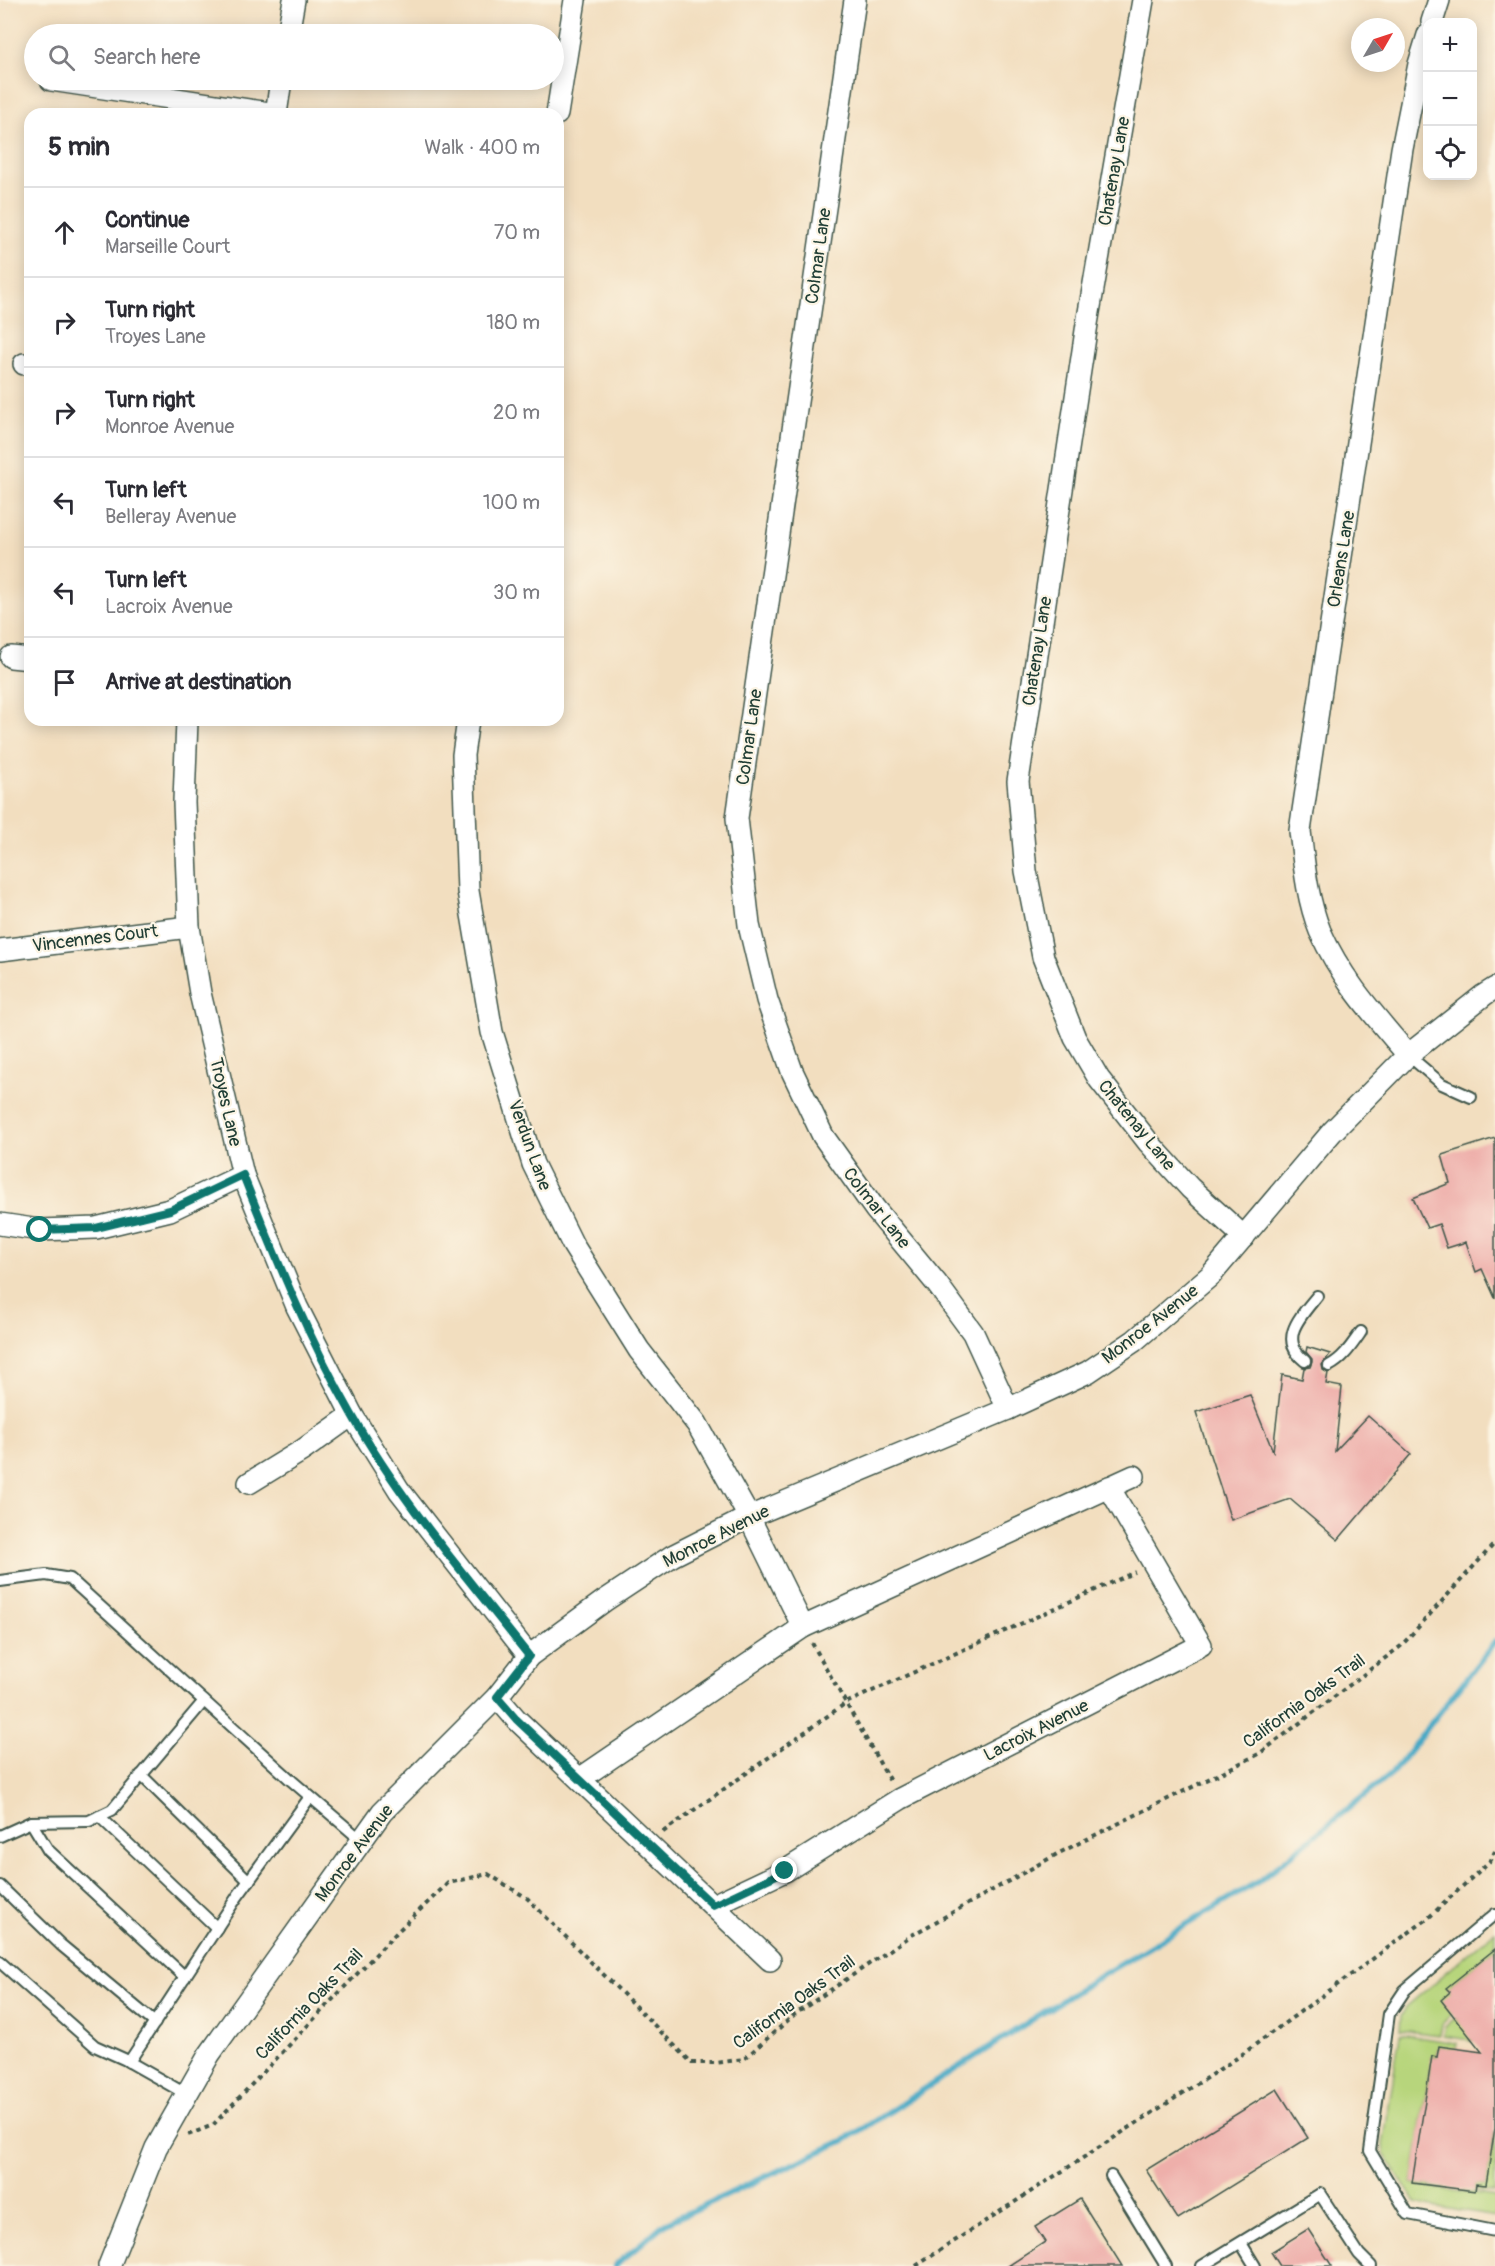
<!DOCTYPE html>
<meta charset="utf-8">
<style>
:root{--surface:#fff;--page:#f2f2f3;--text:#2b2b33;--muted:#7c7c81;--line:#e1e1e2}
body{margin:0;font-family:Pangolin,sans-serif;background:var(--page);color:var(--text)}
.controls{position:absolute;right:18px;top:18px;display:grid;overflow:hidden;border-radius:12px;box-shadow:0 3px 15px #0003}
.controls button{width:54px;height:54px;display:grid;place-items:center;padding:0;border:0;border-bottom:2px solid var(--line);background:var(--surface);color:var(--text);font:30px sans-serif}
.compass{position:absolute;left:1351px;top:18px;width:54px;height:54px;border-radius:50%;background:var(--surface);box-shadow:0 3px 15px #0003;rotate:51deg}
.stop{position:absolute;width:18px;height:18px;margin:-14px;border:4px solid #0f766e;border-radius:50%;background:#fff}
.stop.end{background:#0f766e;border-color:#fff;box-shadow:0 2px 6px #0008}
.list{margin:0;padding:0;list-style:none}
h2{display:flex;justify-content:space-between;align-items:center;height:78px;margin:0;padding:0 24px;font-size:26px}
h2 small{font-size:20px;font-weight:400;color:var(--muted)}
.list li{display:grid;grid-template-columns:39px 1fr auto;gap:18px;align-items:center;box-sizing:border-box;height:90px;padding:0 24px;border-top:2px solid var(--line)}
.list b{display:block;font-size:22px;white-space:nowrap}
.list p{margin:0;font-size:20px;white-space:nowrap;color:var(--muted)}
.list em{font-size:20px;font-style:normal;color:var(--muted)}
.icon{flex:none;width:33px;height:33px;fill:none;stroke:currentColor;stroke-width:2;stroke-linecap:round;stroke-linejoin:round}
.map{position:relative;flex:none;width:1495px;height:2266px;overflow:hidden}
.search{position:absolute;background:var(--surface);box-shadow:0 3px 15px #0003;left:24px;top:24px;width:540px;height:66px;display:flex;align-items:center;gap:15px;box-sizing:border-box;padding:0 21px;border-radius:33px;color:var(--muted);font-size:22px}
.panel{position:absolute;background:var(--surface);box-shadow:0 3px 15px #0003;left:24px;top:108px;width:540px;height:618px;border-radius:18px}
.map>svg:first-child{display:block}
.green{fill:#b7d57b;stroke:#6b8958;stroke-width:1.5}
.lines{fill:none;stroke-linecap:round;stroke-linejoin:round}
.stream{stroke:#45a8c5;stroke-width:6}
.building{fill:#eeafaa}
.lane-casing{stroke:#3f5549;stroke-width:14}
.street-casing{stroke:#3f5549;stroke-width:24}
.path{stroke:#3f5549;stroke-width:4;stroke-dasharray:4.5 4.5;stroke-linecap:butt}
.lane{stroke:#fff;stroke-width:10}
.street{stroke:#fff;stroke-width:21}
.route{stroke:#0f766e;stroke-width:8}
.labels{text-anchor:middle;stroke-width:4.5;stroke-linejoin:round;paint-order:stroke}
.street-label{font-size:18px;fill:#1f3d34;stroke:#fcf5e5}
</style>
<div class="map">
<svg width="1495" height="2266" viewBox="0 0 1495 2266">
<rect width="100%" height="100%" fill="#fcf5e5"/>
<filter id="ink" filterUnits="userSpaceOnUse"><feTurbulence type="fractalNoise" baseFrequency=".0167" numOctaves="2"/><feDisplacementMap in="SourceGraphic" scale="12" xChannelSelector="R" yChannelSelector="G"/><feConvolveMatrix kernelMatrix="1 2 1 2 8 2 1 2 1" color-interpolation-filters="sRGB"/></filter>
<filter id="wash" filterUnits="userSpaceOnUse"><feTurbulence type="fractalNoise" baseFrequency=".008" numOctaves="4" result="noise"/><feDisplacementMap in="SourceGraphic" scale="24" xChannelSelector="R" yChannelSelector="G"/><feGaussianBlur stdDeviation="1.35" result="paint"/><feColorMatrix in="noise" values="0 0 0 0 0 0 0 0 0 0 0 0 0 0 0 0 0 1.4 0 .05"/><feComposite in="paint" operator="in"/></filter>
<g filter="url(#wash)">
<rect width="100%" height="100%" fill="#f2debf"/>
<g class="green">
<polygon points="1495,1931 1495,1949 1447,1988 1450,1992 1452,2014 1441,2025 1439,2035 1400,2030 1401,2017 1406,2007"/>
<polygon points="1454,2019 1456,2019 1479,2041 1443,2036 1445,2027"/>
<polygon points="1400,2034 1457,2043 1456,2049 1439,2046 1437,2057 1432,2056 1412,2183 1426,2187 1427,2184 1430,2184 1430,2187 1495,2197 1495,2217 1416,2203 1384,2154 1383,2145"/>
<polygon points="1491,2132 1495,2133 1495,2192 1475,2191 1476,2184 1486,2185 1493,2139"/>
</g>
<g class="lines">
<polyline class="stream" points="615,2266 664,2224 847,2139 1089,1983 1259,1881 1392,1773 1495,1642"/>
</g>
<g id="blocks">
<g class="building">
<polygon points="1495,1138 1495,1298 1482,1269 1476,1272 1466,1242 1447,1248 1439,1224 1427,1228 1413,1198 1450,1183 1442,1155"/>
<polygon points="1307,1347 1330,1354 1322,1365 1323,1370 1328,1373 1326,1384 1342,1387 1335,1451 1368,1416 1411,1454 1338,1540 1290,1499 1231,1520 1196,1412 1250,1395 1273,1451 1282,1375 1302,1379 1304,1368 1310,1367 1312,1362 1312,1359 1306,1352"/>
<polygon points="1495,1949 1495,2128 1486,2185 1476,2184 1475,2191 1412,2183 1432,2056 1437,2057 1439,2046 1482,2052 1441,2000 1450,1992 1446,1988"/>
<polygon points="1277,2089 1308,2138 1178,2219 1146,2170"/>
<polygon points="1080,2199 1122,2266 1008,2266 1045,2242 1035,2227"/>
<polygon points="1308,2229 1332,2266 1280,2266 1271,2252"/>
</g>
</g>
</g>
<g filter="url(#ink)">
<use href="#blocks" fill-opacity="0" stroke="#3f5549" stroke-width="1.5"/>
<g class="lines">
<defs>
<g id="lane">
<polyline points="1408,1055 1442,1084 1471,1097"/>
<path d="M1305,1361C1277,1339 1301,1316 1317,1296"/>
<path d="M1329,1366C1343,1359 1352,1345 1361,1332"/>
<polyline points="0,1581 46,1575 70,1579 292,1781 361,1840"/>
<polyline points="141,1775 249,1881"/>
<polyline points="99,1816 217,1928"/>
<polyline points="31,1822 48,1850 185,1977"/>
<polyline points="0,1836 31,1822 89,1821 112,1810 204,1701"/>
<polyline points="0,1886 61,1945 155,2023"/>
<polyline points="1495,1914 1405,1990 1389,2014 1370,2151 1408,2214 1495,2231"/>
<polyline points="0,1962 95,2046 124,2059 186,2094"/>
<polyline points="129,2062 237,1897 310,1797"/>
<polyline points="1111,2176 1166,2266"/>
<polyline points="1241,2243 1255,2266"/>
<polyline points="1202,2266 1320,2194 1359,2254 1371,2266"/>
</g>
<g id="street">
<polyline points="855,0 737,818 749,925 767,1000 792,1071 823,1136 875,1209 937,1284 973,1333 1008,1409"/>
<polyline points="1143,0 1087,324 1018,781 1026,871 1043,957 1075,1038 1099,1079 1149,1143 1190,1188 1244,1237"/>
<polyline points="1432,22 1439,0"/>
<polyline points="288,34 294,0"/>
<polyline points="51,80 276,114"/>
<polyline points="276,114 281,80"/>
<polyline points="557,114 575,0"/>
<polyline points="24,364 30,365"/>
<polyline points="11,657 30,659"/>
<polyline points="187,720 184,802 189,927 200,993 243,1175 297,1307 352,1415 399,1490 529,1656"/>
<polyline points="468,720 463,755 468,891 492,1032 533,1164 573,1245 639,1350 697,1424 749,1517 803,1627"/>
<polyline points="0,950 189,927"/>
<path d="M1408,1055C1375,1016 1341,979 1320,931C1307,899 1304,864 1300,831L1402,149L1419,64L1428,35"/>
<polyline points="0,1224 40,1230 96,1228 170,1210 243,1175"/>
<polyline points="249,1483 303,1450 352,1415"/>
<polyline points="497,1697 516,1719 770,1960"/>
<polyline points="581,1778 803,1627 1134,1476"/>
<polyline points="713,1905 785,1871 900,1799 1201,1645 1109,1487"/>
<polyline points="109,2266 156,2148 209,2055 382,1812 497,1697 529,1656 604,1601 672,1556 749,1517 1008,1409 1088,1372 1134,1341 1211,1275 1332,1132 1408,1055 1484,995 1495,988"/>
</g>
</defs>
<use href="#lane" class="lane-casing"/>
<use href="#street" class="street-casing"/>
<g class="path">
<polyline points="812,1643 891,1783"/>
<polyline points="663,1832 846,1703 1135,1572"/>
<polyline points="188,2135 213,2125 397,1932 448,1883 488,1874 527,1898 692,2063 716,2063 744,2059 795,2014 912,1935 1059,1853 1259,1754 1401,1646 1495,1543"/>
<polyline points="916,2266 1237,2058 1426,1920 1491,1860 1495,1851"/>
</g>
<use href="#lane" class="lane"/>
<use href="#street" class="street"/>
</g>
</g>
<g class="lines" filter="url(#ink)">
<path class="route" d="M40,1230L96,1228L170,1210L243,1175C275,1256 308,1338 352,1415C401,1502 468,1578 529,1656L497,1697L516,1719L713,1905L785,1871"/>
</g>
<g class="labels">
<g class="street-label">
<text transform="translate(1114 171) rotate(-80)" y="6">Chatenay Lane</text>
<text transform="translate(818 256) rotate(-82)" y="6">Colmar Lane</text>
<text transform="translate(1341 559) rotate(-81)" y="6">Orleans Lane</text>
<text transform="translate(1037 651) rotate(-81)" y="6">Chatenay Lane</text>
<text transform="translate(749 737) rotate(-82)" y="6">Colmar Lane</text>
<text transform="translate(95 938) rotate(-7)" y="6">Vincennes Court</text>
<text transform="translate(226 1102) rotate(77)" y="6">Troyes Lane</text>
<text transform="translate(1137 1125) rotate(51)" y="6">Chatenay Lane</text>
<text transform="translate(530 1145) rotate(70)" y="6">Verdun Lane</text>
<text transform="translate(877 1208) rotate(52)" y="6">Colmar Lane</text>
<text transform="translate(1150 1324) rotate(-38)" y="6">Monroe Avenue</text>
<text transform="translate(716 1536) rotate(-27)" y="6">Monroe Avenue</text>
<text transform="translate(1304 1701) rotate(-36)" y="6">California Oaks Trail</text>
<text transform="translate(1036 1730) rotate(-27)" y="6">Lacroix Avenue</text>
<text transform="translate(354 1853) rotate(-53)" y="6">Monroe Avenue</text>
<text transform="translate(794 2002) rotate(-36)" y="6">California Oaks Trail</text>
<text transform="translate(309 2004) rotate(-46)" y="6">California Oaks Trail</text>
</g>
</g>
</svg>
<div class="controls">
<button>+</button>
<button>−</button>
<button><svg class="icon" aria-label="locate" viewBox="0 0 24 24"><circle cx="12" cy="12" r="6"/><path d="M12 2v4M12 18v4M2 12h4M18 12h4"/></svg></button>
</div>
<svg class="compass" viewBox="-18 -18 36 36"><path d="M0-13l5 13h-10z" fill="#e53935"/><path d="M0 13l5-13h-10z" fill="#7c7c81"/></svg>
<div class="stop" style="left:40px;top:1230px"></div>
<div class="stop end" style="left:785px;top:1871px"></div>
<div class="search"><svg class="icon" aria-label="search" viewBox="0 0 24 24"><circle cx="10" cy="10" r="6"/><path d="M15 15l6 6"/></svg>Search here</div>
<section class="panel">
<h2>5 min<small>Walk · 400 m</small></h2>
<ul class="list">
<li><svg class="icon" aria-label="ahead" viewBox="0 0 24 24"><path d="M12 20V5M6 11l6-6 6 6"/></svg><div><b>Continue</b><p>Marseille Court</p></div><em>70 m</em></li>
<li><svg class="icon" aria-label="right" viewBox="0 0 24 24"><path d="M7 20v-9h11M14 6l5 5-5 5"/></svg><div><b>Turn right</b><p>Troyes Lane</p></div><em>180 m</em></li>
<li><svg class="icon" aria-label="right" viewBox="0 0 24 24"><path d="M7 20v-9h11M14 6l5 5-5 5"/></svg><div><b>Turn right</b><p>Monroe Avenue</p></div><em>20 m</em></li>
<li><svg class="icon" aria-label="left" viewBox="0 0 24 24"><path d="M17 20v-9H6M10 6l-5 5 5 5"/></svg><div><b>Turn left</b><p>Belleray Avenue</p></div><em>100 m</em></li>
<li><svg class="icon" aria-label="left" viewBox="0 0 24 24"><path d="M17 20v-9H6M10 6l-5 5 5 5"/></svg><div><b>Turn left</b><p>Lacroix Avenue</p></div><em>30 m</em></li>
<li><svg class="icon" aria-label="arrive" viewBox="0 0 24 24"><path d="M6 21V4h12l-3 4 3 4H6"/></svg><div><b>Arrive at destination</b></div></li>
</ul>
</section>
</div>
